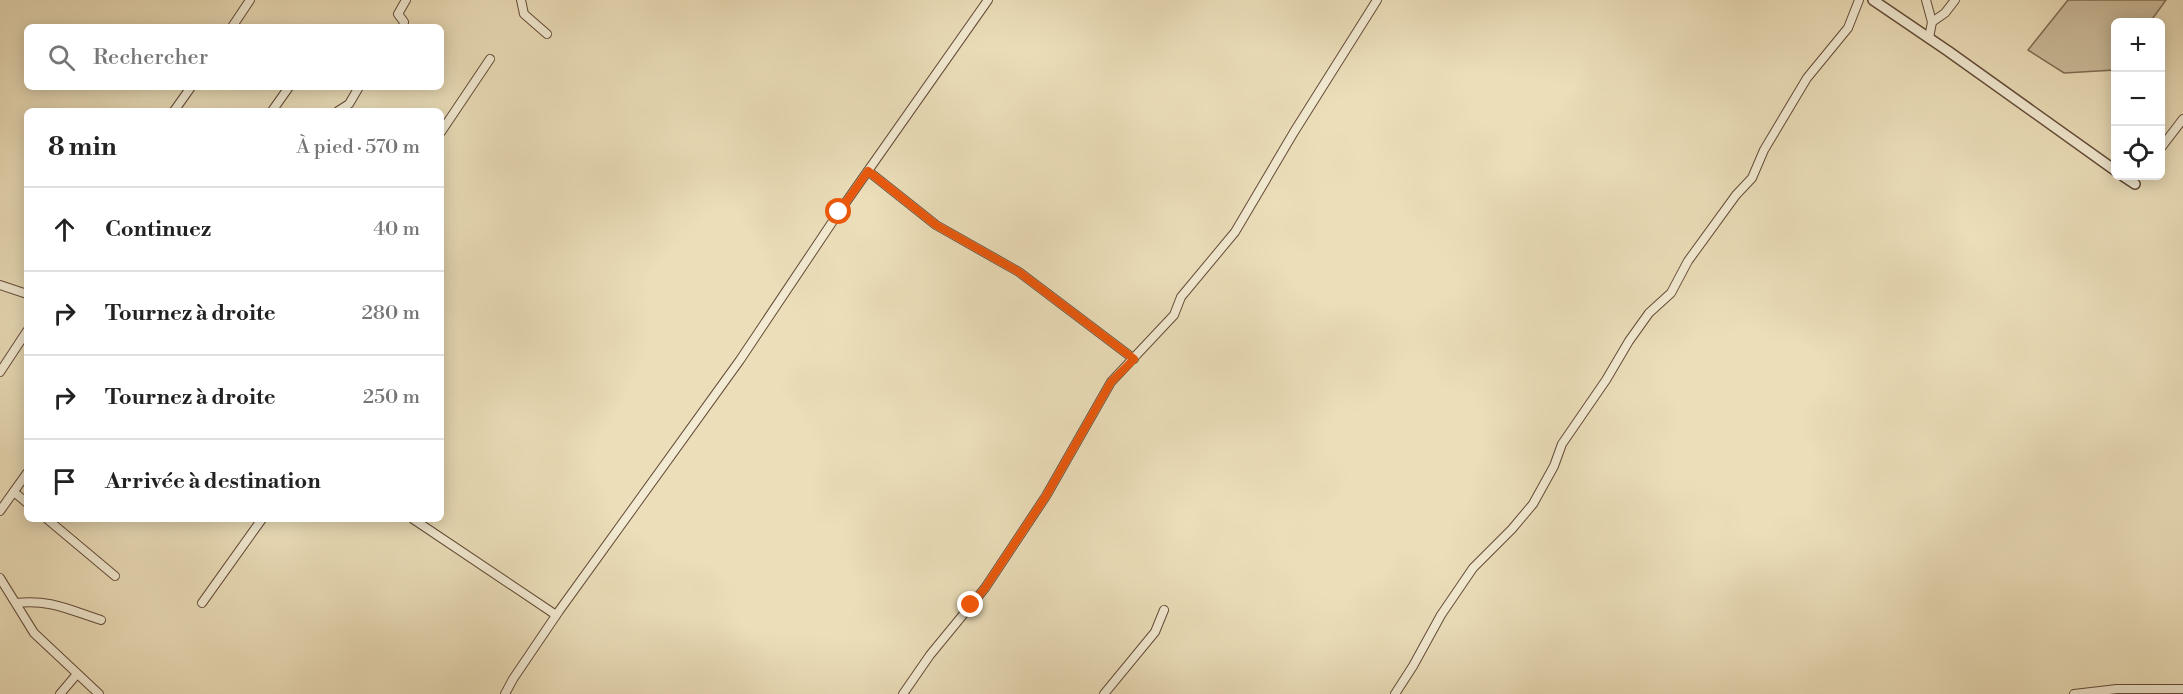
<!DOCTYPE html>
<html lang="fr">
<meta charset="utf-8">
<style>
:root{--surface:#fff;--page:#f2f2f2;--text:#222;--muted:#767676;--line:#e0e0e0}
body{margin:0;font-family:"Libre Bodoni",serif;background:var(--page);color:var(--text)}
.controls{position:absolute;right:18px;top:18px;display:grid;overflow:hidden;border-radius:9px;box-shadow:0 3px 15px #0003}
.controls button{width:54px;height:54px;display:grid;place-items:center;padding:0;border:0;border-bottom:2px solid var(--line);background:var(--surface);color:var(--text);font:30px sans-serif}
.stop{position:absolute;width:18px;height:18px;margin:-14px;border:4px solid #ea580c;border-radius:50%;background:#fff}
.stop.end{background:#ea580c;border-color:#fff;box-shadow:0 2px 6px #0008}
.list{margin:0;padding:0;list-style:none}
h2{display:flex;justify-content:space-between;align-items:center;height:78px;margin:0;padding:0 24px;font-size:26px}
h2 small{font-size:20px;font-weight:400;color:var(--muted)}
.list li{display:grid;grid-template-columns:39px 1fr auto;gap:18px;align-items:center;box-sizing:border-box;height:84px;padding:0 24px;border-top:2px solid var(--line)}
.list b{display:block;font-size:22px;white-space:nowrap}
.list em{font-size:20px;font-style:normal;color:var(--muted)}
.icon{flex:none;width:33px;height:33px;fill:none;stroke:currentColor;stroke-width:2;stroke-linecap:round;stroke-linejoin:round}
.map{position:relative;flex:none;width:2183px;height:694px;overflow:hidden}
.search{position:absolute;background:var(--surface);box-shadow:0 3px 15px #0003;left:24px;top:24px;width:420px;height:66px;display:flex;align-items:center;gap:15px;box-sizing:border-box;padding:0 21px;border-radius:9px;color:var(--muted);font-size:22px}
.panel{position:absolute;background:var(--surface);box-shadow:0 3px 15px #0003;left:24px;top:108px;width:420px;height:414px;border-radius:9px}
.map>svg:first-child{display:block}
.green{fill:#ccbd9c;stroke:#826c54;stroke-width:1.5}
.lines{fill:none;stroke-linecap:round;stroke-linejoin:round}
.minor-casing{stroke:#644b38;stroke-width:10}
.tertiary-casing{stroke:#644b38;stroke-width:12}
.minor{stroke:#f2ead2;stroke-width:8}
.tertiary{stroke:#f2ead2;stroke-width:9}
.route{stroke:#ea580c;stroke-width:8}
</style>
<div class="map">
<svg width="2183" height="694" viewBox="0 0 2183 694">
<rect width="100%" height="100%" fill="#ebdeb9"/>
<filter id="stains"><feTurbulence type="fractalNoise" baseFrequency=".00333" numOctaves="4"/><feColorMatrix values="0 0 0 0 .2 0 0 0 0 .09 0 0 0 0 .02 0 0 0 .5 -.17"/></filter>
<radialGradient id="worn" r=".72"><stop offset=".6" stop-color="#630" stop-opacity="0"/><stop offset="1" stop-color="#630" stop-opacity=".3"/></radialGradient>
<polygon class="green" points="2068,0 2166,0 2150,22 2116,22 2115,70 2064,73 2028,50"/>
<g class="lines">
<defs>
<g id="minor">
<polyline points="521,0 524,14 547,34"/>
<polyline points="1926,0 1932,22 1929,38"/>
<polyline points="1932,22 1945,13 1955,0"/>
<polyline points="232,27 250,0"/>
<polyline points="403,27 404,22 398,14 406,0"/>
<polyline points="174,111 191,87"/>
<polyline points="272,111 289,87"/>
<polyline points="338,111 349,104 359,87"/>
<polyline points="441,132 490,59"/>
<polyline points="2160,149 2183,119"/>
<polyline points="868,171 936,225 1019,272 1134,359"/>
<polyline points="0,285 27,294"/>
<polyline points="0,372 27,331"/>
<polyline points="14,492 27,503"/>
<polyline points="0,511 27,473"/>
<polyline points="47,519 115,576"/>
<polyline points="413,519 556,615"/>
<polyline points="0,578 34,633 99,694"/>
<path d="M16,603C50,599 69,610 101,620"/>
<polyline points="202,603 262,519"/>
<polyline points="60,694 77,674"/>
<polyline points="505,694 513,679 559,611 740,360 839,212 988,0"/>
<polyline points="903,694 930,655 985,588 1046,496 1111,382 1174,315 1181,297 1235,232 1294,132 1377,0"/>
<polyline points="1104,694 1155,632 1164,610"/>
<polyline points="1395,694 1413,666 1441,615 1473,568 1512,529 1533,504 1554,466 1562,444 1606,380 1629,341 1649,313 1671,293 1688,261 1736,195 1752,178 1764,150 1807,78 1848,28 1859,0"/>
<polyline points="2074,694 2117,689 2183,689"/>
</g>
<g id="tertiary">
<polyline points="1873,0 1948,51 2116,171"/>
<polyline points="2123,176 2135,184"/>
</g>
</defs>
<use href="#minor" class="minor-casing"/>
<use href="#tertiary" class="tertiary-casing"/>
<use href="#minor" class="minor"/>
<use href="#tertiary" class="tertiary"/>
</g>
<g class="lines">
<polyline class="route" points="839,212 868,171 936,225 1019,272 1134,359 1111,382 1046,496 985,588 971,605"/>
</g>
<rect width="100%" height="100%" filter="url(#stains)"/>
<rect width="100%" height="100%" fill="url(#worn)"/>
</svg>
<div class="controls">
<button>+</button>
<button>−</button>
<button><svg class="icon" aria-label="locate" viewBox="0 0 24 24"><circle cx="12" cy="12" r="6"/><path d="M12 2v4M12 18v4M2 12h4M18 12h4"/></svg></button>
</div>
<div class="stop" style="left:839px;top:212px"></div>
<div class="stop end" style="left:971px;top:605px"></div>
<div class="search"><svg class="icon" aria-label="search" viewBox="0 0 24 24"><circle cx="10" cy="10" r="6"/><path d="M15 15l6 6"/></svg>Rechercher</div>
<section class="panel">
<h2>8 min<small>À pied · 570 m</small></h2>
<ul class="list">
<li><svg class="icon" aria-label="ahead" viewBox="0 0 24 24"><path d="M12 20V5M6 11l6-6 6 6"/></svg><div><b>Continuez</b></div><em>40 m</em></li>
<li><svg class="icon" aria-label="right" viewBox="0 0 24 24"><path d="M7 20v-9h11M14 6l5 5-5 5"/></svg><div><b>Tournez à droite</b></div><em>280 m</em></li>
<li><svg class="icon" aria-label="right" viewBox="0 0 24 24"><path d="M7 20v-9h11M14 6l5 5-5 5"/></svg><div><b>Tournez à droite</b></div><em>250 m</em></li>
<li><svg class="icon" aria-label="arrive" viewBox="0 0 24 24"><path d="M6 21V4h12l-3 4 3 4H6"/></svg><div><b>Arrivée à destination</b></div></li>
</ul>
</section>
</div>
